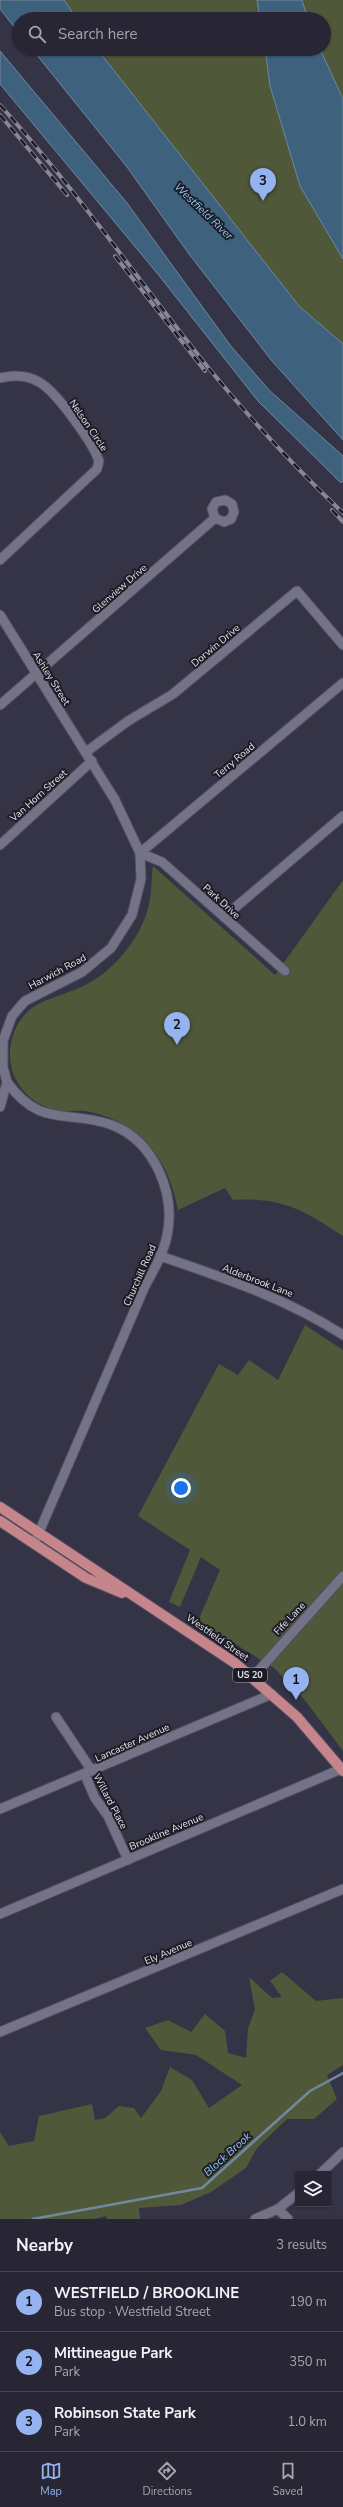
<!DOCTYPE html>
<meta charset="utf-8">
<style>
:root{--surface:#282634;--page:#343240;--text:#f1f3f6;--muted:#a5a5ac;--line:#44434f;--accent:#95b2f1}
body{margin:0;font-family:"Nunito Sans",sans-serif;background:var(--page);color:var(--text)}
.controls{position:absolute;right:12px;bottom:12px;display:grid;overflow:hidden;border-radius:0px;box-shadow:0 1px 3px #0004}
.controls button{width:36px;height:36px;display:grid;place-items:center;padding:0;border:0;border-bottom:1px solid var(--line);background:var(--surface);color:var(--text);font:20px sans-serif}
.you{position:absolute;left:181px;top:1488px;width:14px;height:14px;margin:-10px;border:3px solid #fff;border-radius:50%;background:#1a73e8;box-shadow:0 0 0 6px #1a73e833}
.badge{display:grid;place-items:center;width:26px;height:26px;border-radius:50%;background:var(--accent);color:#111;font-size:13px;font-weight:700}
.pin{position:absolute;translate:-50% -33px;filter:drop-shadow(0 1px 2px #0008)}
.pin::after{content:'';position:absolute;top:21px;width:14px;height:12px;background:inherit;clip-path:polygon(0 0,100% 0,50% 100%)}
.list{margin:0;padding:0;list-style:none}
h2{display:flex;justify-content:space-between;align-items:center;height:52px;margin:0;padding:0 16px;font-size:17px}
h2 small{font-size:13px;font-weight:400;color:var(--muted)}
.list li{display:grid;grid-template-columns:26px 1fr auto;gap:12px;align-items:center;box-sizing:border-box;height:60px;padding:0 16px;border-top:1px solid var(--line)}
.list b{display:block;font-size:15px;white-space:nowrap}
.list p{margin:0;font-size:13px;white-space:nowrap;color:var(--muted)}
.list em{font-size:13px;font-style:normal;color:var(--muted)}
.icon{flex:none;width:22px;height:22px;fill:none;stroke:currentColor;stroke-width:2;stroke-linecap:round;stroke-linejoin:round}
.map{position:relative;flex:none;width:343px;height:2219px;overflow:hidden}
.search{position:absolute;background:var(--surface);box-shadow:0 1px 3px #0004;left:12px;right:12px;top:12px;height:44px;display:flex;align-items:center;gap:10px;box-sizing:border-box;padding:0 14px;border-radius:22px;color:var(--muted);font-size:15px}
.sheet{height:232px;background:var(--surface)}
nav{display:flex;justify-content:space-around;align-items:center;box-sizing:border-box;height:56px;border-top:1px solid var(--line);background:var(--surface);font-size:11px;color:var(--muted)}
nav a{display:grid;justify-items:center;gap:2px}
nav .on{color:var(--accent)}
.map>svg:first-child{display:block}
.green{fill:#50583a}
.water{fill:#3e627e;stroke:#7088a0}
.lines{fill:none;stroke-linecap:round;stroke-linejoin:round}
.stream{stroke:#7088a0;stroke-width:2.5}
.street-casing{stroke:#504f5e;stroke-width:11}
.primary-casing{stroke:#504f5e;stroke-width:12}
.street{stroke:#737287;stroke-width:9}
.primary{stroke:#c5858b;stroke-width:10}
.rail-casing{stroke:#898797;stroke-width:4}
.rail{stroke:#1d1c25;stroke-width:2.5;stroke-dasharray:8;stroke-linecap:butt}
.labels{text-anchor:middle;stroke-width:4;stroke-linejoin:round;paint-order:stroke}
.shield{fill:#1d1c25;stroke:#a8a7b2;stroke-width:1}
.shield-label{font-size:9px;font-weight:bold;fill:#e3e2ee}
.street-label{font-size:10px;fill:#e3e2ee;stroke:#1d1c25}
.water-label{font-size:11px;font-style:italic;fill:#8cc8f7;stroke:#1d1c25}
</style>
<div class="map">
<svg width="343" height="2219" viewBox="0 0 343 2219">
<rect width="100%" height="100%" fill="#353346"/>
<g class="green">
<polygon points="64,0 257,0 260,19 77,19"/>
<polygon points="302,0 343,0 343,99 320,49 324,49 324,19 308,19"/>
<polygon points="97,49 265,49 270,86 300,186 343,259 343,344 299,306"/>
<path d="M153,866L275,975L343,880V1236C303,1210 283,1197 233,1200L225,1188L178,1210C169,1160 142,1123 90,1112C78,1109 65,1113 54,1110C34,1103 21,1093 13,1073C4,1048 15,1015 40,1003C68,991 88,989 112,966C127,952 143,929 148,908C152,895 151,879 153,866Z"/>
<polygon points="305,1325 343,1350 343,1751 304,1699 274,1668 198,1621 220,1570 201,1557 180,1607 169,1602 190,1550 138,1516 219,1364 238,1375 249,1360 278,1380"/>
<polygon points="282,1972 316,2001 343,1998 343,2065 327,2075 337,2099 314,2119 287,2119 257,2148 246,2168 211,2192 181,2205 139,2208 140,2219 107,2219 106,2216 94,2219 0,2219 0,2132 9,2146 34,2141 39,2116 92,2104 95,2120 105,2118 119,2106 134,2108 141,2118 161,2091 170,2067 192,2080 209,2108 242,2085 196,2055 161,2050 145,2028 168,2020 191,2032 205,2014 225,2031 228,2053 246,2058 248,2028 255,2010 249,1977 272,1998 282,1997 270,1981"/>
</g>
<g class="water">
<polygon points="0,0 64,0 77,19 19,19 19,33 0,9"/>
<polygon points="257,0 302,0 308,19 260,19"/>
<polygon points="32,49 97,49 299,306 343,344 343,440 272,361 189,254 127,167"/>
<polygon points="265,49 320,49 343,99 343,259 300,186 270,86"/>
<polygon points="0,51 127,203 230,345 269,390 343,456 343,481 341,483 258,401 157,273 0,84"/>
</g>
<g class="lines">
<polyline class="stream" points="33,2219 202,2188 310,2091 343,2073"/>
<defs>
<g id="street">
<path d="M0,378C13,375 27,375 39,382C56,391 93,443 99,461L97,469L0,560"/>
<polyline points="0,615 115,800 140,853 141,879 132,915 111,948 82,972 25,1001 12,1016 3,1041 3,1067 7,1082 0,1107"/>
<polyline points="0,705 215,518 212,509 216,502 225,500 232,504 234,512 231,519 224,522 215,518"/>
<polyline points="86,752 128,721 173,694 297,591 343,645"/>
<polyline points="0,845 92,761"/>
<polyline points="140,853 343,683"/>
<polyline points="140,853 162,862 285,971"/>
<polyline points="224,917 343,816"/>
<path d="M7,1082C41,1129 67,1109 112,1125C154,1141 176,1193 167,1236C163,1254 154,1270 145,1286L34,1544"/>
<path d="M160,1256C224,1278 286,1298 343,1335"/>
<polyline points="253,1677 343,1576"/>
<polyline points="56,1717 92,1771"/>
<polyline points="85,1775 95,1798 108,1816 128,1860"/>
<polyline points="0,1809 272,1694"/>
<polyline points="0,1914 341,1769"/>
<polyline points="0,2032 343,1889"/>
<polyline points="320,2174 343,2152"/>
<polyline points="278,2209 288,2219"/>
<polyline points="255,2219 278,2209 298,2193"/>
</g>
<g id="primary">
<polyline points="0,1507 235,1663 297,1717 343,1771"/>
<polyline points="0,1521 86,1578 122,1593"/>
</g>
</defs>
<use href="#street" class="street-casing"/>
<use href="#primary" class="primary-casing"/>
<use href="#street" class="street"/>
<use href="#primary" class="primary"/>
<defs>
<g id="rail">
<path d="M0,105C76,189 140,283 211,371C252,421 297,469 343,513"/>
<polyline points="0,115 67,195"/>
<polyline points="115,256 205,371"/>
<polyline points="332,510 343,522"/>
</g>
</defs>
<use href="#rail" class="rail-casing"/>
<use href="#rail" class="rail"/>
</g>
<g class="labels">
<rect class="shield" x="233" y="1668" width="34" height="14" rx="3"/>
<g class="shield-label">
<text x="250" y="1678">US 20</text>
</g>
<g class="street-label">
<text transform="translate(89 425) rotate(56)" y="4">Nelson Circle</text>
<text transform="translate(119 588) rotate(-41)" y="4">Glenview Drive</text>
<text transform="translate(215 645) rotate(-40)" y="4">Dorwin Drive</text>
<text transform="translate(52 678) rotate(58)" y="4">Ashley Street</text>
<text transform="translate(234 760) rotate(-40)" y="4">Terry Road</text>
<text transform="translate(38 795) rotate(-42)" y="4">Van Horn Street</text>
<text transform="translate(222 901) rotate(42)" y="4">Park Drive</text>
<text transform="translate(57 971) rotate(-28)" y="4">Harwich Road</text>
<text transform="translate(139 1275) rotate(-66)" y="4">Churchill Road</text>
<text transform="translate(258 1280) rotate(21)" y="4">Alderbrook Lane</text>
<text transform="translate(289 1618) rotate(-47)" y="4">Fife Lane</text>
<text transform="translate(218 1637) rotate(35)" y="4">Westfield Street</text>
<text transform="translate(132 1742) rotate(-24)" y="4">Lancaster Avenue</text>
<text transform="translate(111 1801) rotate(62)" y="4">Willard Place</text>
<text transform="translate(166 1831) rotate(-23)" y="4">Brookline Avenue</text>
<text transform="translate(168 1951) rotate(-23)" y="4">Ely Avenue</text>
</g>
<g class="water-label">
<text transform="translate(204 211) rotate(44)" y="4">Westfield River</text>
<text transform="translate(227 2154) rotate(-42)" y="4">Block Brook</text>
</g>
</g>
</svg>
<div class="controls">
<button><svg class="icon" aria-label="layers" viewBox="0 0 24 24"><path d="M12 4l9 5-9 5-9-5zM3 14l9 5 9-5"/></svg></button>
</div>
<div class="you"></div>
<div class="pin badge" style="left:296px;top:1700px">1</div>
<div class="pin badge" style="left:177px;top:1045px">2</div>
<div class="pin badge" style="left:263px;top:201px">3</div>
<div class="search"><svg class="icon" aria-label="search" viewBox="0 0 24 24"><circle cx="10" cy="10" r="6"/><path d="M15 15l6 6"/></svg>Search here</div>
</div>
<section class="sheet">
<h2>Nearby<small>3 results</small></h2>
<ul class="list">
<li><span class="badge">1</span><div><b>WESTFIELD / BROOKLINE</b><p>Bus stop · Westfield Street</p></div><em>190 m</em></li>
<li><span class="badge">2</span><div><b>Mittineague Park</b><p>Park</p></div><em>350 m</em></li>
<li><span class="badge">3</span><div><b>Robinson State Park</b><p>Park</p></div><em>1.0 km</em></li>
</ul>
</section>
<nav>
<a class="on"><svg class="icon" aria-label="map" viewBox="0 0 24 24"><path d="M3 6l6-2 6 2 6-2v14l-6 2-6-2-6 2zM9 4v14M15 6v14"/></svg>Map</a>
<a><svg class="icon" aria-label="directions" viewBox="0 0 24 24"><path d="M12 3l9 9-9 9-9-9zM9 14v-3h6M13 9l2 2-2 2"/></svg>Directions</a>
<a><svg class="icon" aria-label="saved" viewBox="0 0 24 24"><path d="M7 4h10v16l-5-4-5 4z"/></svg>Saved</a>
</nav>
